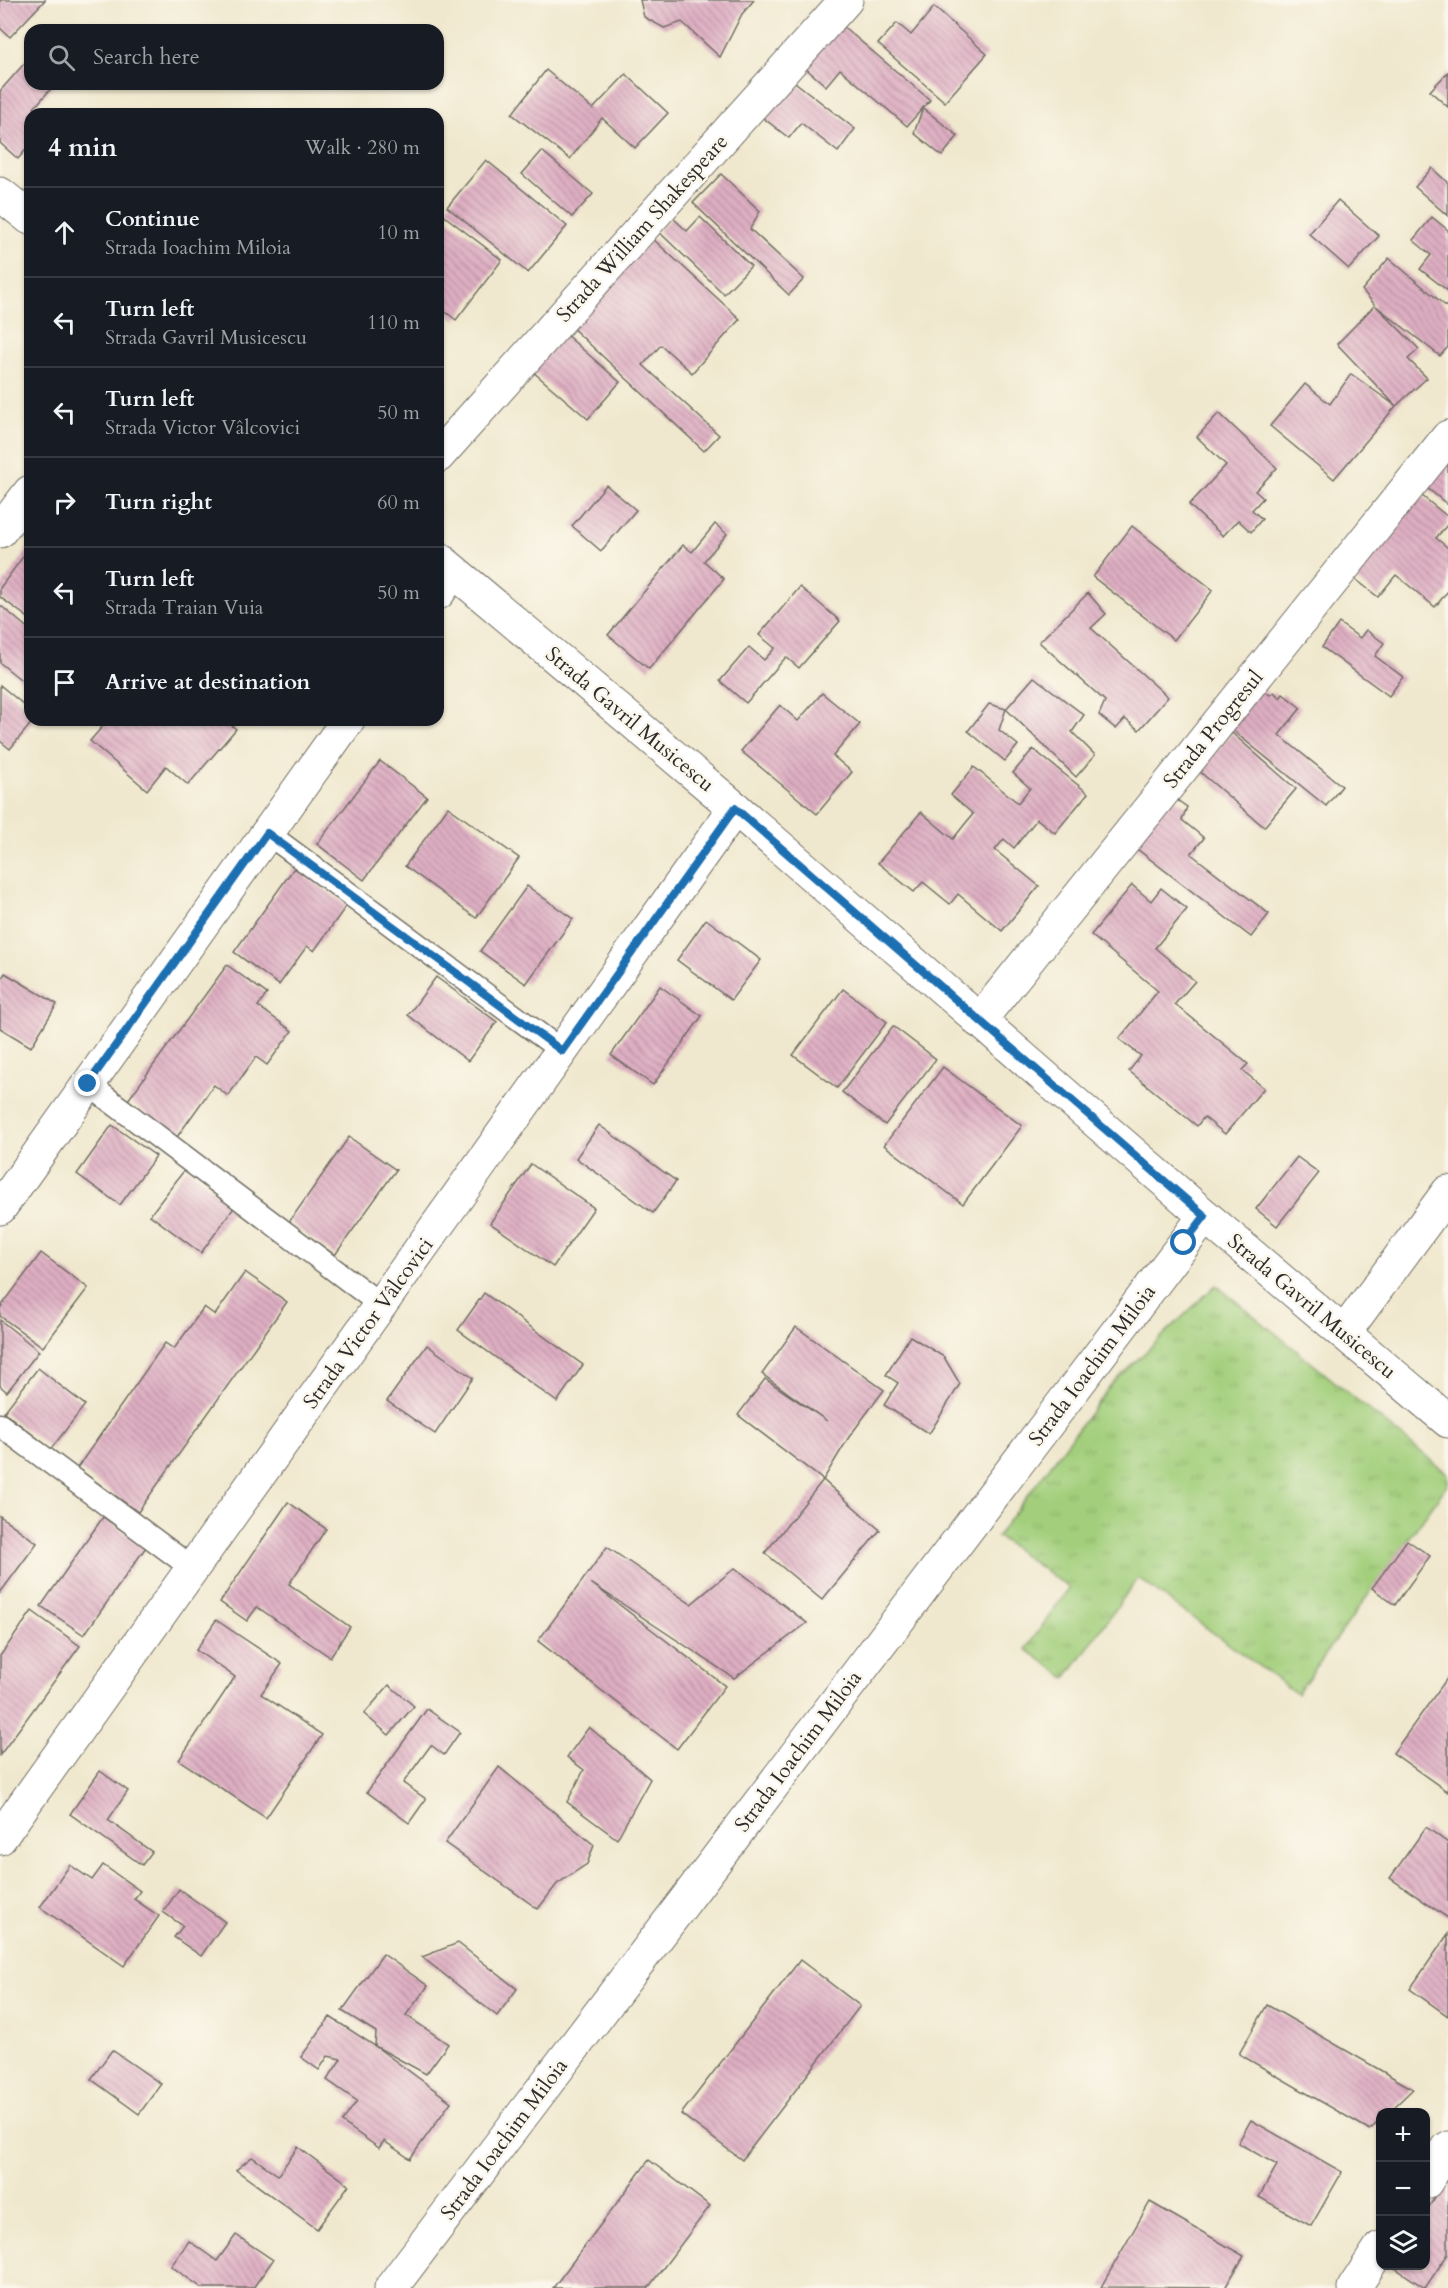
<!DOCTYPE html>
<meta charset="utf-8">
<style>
:root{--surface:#171b24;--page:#242831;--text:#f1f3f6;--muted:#9ea1a6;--line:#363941}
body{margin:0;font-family:Cardo,serif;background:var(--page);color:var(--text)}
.controls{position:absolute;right:18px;bottom:18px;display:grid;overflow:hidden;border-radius:12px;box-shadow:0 2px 4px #0004}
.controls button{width:54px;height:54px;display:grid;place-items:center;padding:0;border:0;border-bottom:2px solid var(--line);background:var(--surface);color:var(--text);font:30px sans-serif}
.stop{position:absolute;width:18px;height:18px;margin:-14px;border:4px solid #1f6fb2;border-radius:50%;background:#fff}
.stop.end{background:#1f6fb2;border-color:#fff;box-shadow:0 2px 6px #0008}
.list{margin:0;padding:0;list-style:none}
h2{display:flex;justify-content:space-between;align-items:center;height:78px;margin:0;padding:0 24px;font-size:26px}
h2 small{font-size:20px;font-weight:400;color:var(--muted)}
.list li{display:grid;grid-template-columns:39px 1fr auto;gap:18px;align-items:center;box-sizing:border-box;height:90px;padding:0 24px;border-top:2px solid var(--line)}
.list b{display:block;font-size:22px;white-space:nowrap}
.list p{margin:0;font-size:20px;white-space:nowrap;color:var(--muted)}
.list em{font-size:20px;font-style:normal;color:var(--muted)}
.icon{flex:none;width:33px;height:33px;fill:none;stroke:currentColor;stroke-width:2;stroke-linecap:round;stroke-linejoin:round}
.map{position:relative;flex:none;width:1448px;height:2288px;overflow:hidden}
.search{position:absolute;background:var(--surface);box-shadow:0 2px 4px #0004;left:24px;top:24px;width:420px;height:66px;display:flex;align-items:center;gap:15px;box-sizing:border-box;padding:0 21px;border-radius:18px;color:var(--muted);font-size:22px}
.panel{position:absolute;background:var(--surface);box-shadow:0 2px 4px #0004;left:24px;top:108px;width:420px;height:618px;border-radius:18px}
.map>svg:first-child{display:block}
.grass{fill:url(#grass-tufts);stroke:#677d53;stroke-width:1.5}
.building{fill:url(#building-back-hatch)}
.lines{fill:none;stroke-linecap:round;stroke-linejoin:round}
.lane-casing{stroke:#706d64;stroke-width:25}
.street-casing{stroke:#706d64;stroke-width:35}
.secondary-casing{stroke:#706d64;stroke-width:35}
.lane{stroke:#fff;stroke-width:22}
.street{stroke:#fff;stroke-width:33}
.secondary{stroke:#fff;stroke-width:33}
.route{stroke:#1f6fb2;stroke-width:8}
.labels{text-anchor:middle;stroke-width:5;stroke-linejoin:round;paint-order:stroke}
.street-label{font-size:21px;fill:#2b2b2b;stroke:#fbf7ec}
</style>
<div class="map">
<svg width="1448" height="2288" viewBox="0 0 1448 2288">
<defs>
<pattern id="grass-tufts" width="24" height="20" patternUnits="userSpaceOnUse" patternTransform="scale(1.5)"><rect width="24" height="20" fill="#a3cf7b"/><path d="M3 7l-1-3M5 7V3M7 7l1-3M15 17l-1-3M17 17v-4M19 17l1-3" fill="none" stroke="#8cb26a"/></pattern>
<pattern id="building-back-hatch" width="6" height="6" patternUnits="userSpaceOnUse" patternTransform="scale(1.5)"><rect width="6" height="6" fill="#dfafc3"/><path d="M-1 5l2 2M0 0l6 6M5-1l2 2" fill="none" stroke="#b58f9f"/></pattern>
</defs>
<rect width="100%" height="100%" fill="#fbf7ec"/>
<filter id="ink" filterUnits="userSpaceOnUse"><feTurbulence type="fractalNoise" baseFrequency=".0167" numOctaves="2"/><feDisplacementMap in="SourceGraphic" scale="12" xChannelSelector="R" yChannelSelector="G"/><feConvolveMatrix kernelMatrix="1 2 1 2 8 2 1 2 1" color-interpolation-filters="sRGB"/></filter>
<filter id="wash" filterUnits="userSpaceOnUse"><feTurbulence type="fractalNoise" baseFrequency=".008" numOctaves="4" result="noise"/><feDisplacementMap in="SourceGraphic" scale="24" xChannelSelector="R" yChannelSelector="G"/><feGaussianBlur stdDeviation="1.35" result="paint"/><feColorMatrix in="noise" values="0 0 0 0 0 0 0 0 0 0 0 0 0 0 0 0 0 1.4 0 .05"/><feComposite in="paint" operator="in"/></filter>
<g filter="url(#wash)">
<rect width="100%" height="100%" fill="#f0e8ce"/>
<polygon class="grass" points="1216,1285 1448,1474 1448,1484 1297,1694 1138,1578 1066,1678 1026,1649 1069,1588 997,1536 1112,1384"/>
<g id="blocks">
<g class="building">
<polygon points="0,0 45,0 10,37 0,28"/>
<polygon points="640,0 754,0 742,14 720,57 682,22 664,28 644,17"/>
<polygon points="934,7 987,54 945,102 878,44 897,23 911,35"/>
<polygon points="839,23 930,100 907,126 840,69 826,86 803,66"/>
<polygon points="30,57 30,84 55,84 34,108 41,114 30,114 30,145 18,159 0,143 0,91"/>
<polygon points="546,70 593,109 626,74 668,113 635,148 602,118 570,159 512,114"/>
<polygon points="1448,72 1448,107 1430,91"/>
<polygon points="791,79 855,129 838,152 801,123 789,138 762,117"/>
<polygon points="923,108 958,136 942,156 914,133"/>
<polygon points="542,151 593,194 572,217 522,174"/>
<polygon points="486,160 567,226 528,273 447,207"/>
<polygon points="1432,168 1448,183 1448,216 1415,187"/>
<polygon points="721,174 760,211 750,229 804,279 789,295 693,203"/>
<polygon points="1338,200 1379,236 1349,269 1309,234"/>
<polygon points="443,215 502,260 456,320 438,306 438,221"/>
<polygon points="672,217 687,231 700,217 751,266 724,294 658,231"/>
<polygon points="1432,217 1448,230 1448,291 1420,269 1431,255 1413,240"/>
<polygon points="653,239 740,319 692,373 661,345 643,365 719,435 704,451 567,323"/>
<polygon points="1389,258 1448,308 1448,347 1440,356 1376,306 1419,349 1408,359 1427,378 1396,406 1334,479 1270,426 1305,384 1330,404 1351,374 1396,406 1337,344 1375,305 1362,290"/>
<polygon points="564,333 620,382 588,419 532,371"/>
<polygon points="1219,413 1277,468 1255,491 1263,498 1252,510 1262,519 1251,532 1238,520 1223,536 1189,505 1226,465 1197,437"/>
<polygon points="1448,451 1448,505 1426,487"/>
<polygon points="606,485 636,510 601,551 572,526"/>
<polygon points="1416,491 1448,517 1448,524 1436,538 1448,548 1448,591 1435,607 1396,575 1378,597 1349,574"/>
<polygon points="715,524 727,534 704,561 724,579 649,669 608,635 683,545 692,552"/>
<polygon points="1132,526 1213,590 1174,640 1093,577"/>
<polygon points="30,547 30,619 0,597 0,588"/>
<polygon points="800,587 840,621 799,668 786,657 746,703 720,681 749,647 764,660 775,648 759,635"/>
<polygon points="1088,593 1106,614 1091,628 1168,697 1139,730 1125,719 1116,729 1099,715 1105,701 1039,642"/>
<polygon points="0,605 30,630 30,687 0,663"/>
<polygon points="1339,623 1360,638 1366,630 1384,643 1375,656 1403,677 1389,696 1322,647"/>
<polygon points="1034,677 1084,715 1072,732 1095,755 1076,777 1006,709"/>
<polygon points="0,685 30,710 30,720 34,720 10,749 0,741"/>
<polygon points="1258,685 1270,695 1274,692 1280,698 1283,694 1301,708 1279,735 1342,786 1326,806 1226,725"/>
<polygon points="822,693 860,724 833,756 852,772 817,814 741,751 780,705 798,721"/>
<polygon points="989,704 1006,709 999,730 1018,745 1005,761 968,731"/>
<polygon points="108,720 225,720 236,729 188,785 166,766 147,790 90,741"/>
<polygon points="1232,733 1296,789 1264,827 1199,771"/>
<polygon points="1033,749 1088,793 1055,833 1037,819 1014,848 1004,839 995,850 1039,886 1002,931 958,894 950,904 923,882 914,892 878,863 921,812 953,839 973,814 951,795 974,767 1018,803 1030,788 1013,773"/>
<polygon points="380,761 427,797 364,880 317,844"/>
<polygon points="1167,793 1187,807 1182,820 1204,838 1191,854 1269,914 1251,937 1128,842"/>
<polygon points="448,807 519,858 476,918 405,866"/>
<polygon points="294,868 347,905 314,951 307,946 279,985 234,952"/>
<polygon points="1132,885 1151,901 1161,888 1187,909 1155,948 1195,981 1175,1004 1248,1064 1242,1070 1264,1088 1225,1134 1204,1117 1197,1126 1129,1071 1141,1056 1119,1039 1158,991 1091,935"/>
<polygon points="527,886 573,919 526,984 480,951"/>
<polygon points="706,919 761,960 731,1000 677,960"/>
<polygon points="227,965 267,994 258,1006 292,1031 267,1065 256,1057 228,1096 214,1085 177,1137 128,1100"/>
<polygon points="5,973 57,1004 31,1047 0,1028 0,981"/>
<polygon points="436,977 497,1022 468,1061 408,1015"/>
<polygon points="660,986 702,1016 653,1085 611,1055"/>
<polygon points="843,989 887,1022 837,1088 793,1055"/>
<polygon points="893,1026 936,1059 885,1125 842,1092"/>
<polygon points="943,1067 1022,1126 963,1204 884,1145"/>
<polygon points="112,1125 156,1156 120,1205 77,1174"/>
<polygon points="599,1125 676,1181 653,1213 576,1158"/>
<polygon points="349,1137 396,1170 335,1255 289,1222"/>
<polygon points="1297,1157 1319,1173 1277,1226 1256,1209"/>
<polygon points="531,1164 594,1208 553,1267 490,1223"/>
<polygon points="186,1168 236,1205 201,1253 150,1215"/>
<polygon points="41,1253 88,1288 43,1347 0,1316 0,1308"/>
<polygon points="245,1272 287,1302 138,1512 77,1468 165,1343 174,1349 204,1307 215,1315"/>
<polygon points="484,1293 583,1365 557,1402 458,1330"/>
<polygon points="0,1320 39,1351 7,1392 0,1386"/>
<polygon points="796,1327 884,1390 849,1437 823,1480 880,1530 822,1600 765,1553 823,1480 738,1415 765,1379 827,1421 762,1374"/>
<polygon points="910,1336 944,1357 960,1384 929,1434 884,1405 898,1383 886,1375"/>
<polygon points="427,1345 473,1378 435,1434 387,1401"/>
<polygon points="38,1368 85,1405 51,1449 4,1412"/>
<polygon points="288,1502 326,1529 289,1584 350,1627 330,1657 257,1607 247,1621 220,1602"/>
<polygon points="0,1516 37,1543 0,1593"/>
<polygon points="103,1517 146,1547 84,1635 41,1606"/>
<polygon points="1407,1540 1430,1556 1395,1605 1372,1588"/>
<polygon points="607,1547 691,1604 735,1568 807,1623 734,1678 591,1583 725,1686 677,1749 538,1641"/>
<polygon points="32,1611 80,1646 0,1755 0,1656"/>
<polygon points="216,1620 282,1664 261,1694 322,1735 266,1818 179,1760 235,1677 196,1650"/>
<polygon points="1448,1677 1448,1792 1393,1753"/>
<polygon points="389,1685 414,1706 389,1735 364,1714"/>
<polygon points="427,1709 460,1732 444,1755 431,1745 403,1783 426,1799 409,1823 367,1792"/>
<polygon points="589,1727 650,1779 617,1839 567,1802 584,1770 567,1757"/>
<polygon points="499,1767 594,1845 587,1864 557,1884 538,1909 445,1843"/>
<polygon points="100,1771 128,1791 108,1820 152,1852 142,1865 70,1814"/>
<polygon points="1426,1827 1448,1843 1448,1918 1390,1878"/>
<polygon points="70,1865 92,1880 103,1865 140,1891 134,1899 159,1916 124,1966 40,1907"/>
<polygon points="179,1889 225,1922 201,1956 174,1937 183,1926 163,1912"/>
<polygon points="1448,1934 1448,2016 1410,1989"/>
<polygon points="458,1943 517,1989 497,2016 422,1957"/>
<polygon points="383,1954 428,1986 406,2015 448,2044 426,2074 375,2046 376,2032 342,2011"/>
<polygon points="800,1960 860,2006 742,2160 681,2114"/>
<polygon points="1267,2005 1413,2089 1389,2112 1380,2112 1380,2120 1370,2130 1239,2054"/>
<polygon points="330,2017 375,2046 451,2102 410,2159 384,2141 379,2148 342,2122 357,2101 327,2080 341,2059 328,2056 319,2070 301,2057"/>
<polygon points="112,2050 161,2084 139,2114 91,2079"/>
<polygon points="1251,2120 1342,2172 1311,2226 1259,2197 1277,2165 1238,2143"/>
<polygon points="298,2147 349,2185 317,2229 236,2170 252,2157 278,2175"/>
<polygon points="649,2160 710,2206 648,2288 553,2288"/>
<polygon points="1448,2178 1448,2254 1425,2288 1392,2266 1426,2266 1426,2211"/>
<polygon points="1150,2202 1244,2256 1225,2288 1101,2287"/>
<polygon points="236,2235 273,2260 253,2288 202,2288 171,2266 189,2241 217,2261"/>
</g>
</g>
</g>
<g filter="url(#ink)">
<use href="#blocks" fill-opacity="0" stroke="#706d64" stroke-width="1.5"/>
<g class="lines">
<defs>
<g id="lane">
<polyline points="267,833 562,1051"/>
<polyline points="88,1084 381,1305"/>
<polyline points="0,1425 192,1568"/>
</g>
<g id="street">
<polyline points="438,456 846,0"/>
<polyline points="0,531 30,492"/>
<polyline points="438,593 453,572"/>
<polyline points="979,1021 1448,437"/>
<polyline points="0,1208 348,720"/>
<polyline points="1344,1333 1448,1192"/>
<polyline points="0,1838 735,808"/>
<polyline points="1426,2182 1448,2148"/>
<polyline points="391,2288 1205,1216"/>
<polyline points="1354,2288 1380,2248"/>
</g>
<g id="secondary">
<polyline points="0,194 30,218"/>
<polyline points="438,558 735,808 1205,1216 1448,1421"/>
</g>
</defs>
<use href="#lane" class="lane-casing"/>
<use href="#street" class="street-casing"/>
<use href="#secondary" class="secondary-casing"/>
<use href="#lane" class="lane"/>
<use href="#street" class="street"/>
<use href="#secondary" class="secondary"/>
</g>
</g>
<g class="lines" filter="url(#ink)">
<polyline class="route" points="88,1084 267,833 562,1051 735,808 1205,1216 1184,1243"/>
</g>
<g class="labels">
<g class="street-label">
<text transform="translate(642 228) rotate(-48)" y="7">Strada William Shakespeare</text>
<text transform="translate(630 719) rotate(40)" y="7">Strada Gavril Musicescu</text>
<text transform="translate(1213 729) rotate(-51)" y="7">Strada Progresul</text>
<text transform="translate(1312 1306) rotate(40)" y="7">Strada Gavril Musicescu</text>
<text transform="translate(368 1323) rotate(-54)" y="7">Strada Victor Vâlcovici</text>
<text transform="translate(1092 1365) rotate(-53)" y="7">Strada Ioachim Miloia</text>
<text transform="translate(798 1751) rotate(-53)" y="7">Strada Ioachim Miloia</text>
<text transform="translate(504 2139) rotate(-53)" y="7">Strada Ioachim Miloia</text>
</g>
</g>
</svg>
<div class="controls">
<button>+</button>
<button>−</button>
<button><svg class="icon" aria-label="layers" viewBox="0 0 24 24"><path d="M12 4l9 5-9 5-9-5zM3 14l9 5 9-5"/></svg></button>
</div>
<div class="stop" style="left:1184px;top:1243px"></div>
<div class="stop end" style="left:88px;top:1084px"></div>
<div class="search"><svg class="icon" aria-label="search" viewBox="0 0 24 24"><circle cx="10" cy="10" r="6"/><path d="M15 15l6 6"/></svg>Search here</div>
<section class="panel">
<h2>4 min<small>Walk · 280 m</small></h2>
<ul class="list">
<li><svg class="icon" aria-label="ahead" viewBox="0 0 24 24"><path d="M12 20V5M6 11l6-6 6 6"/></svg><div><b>Continue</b><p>Strada Ioachim Miloia</p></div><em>10 m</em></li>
<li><svg class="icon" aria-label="left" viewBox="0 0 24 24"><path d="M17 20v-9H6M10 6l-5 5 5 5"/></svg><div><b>Turn left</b><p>Strada Gavril Musicescu</p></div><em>110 m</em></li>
<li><svg class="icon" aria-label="left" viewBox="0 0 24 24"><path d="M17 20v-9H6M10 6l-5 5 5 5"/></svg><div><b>Turn left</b><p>Strada Victor Vâlcovici</p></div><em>50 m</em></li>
<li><svg class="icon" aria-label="right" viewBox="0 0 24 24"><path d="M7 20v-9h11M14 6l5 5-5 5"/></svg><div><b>Turn right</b></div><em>60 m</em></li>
<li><svg class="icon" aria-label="left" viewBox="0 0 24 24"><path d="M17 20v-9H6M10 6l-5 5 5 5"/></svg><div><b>Turn left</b><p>Strada Traian Vuia</p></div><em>50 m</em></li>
<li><svg class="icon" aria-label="arrive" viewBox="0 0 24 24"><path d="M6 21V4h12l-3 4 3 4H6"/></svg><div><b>Arrive at destination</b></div></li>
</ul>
</section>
</div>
